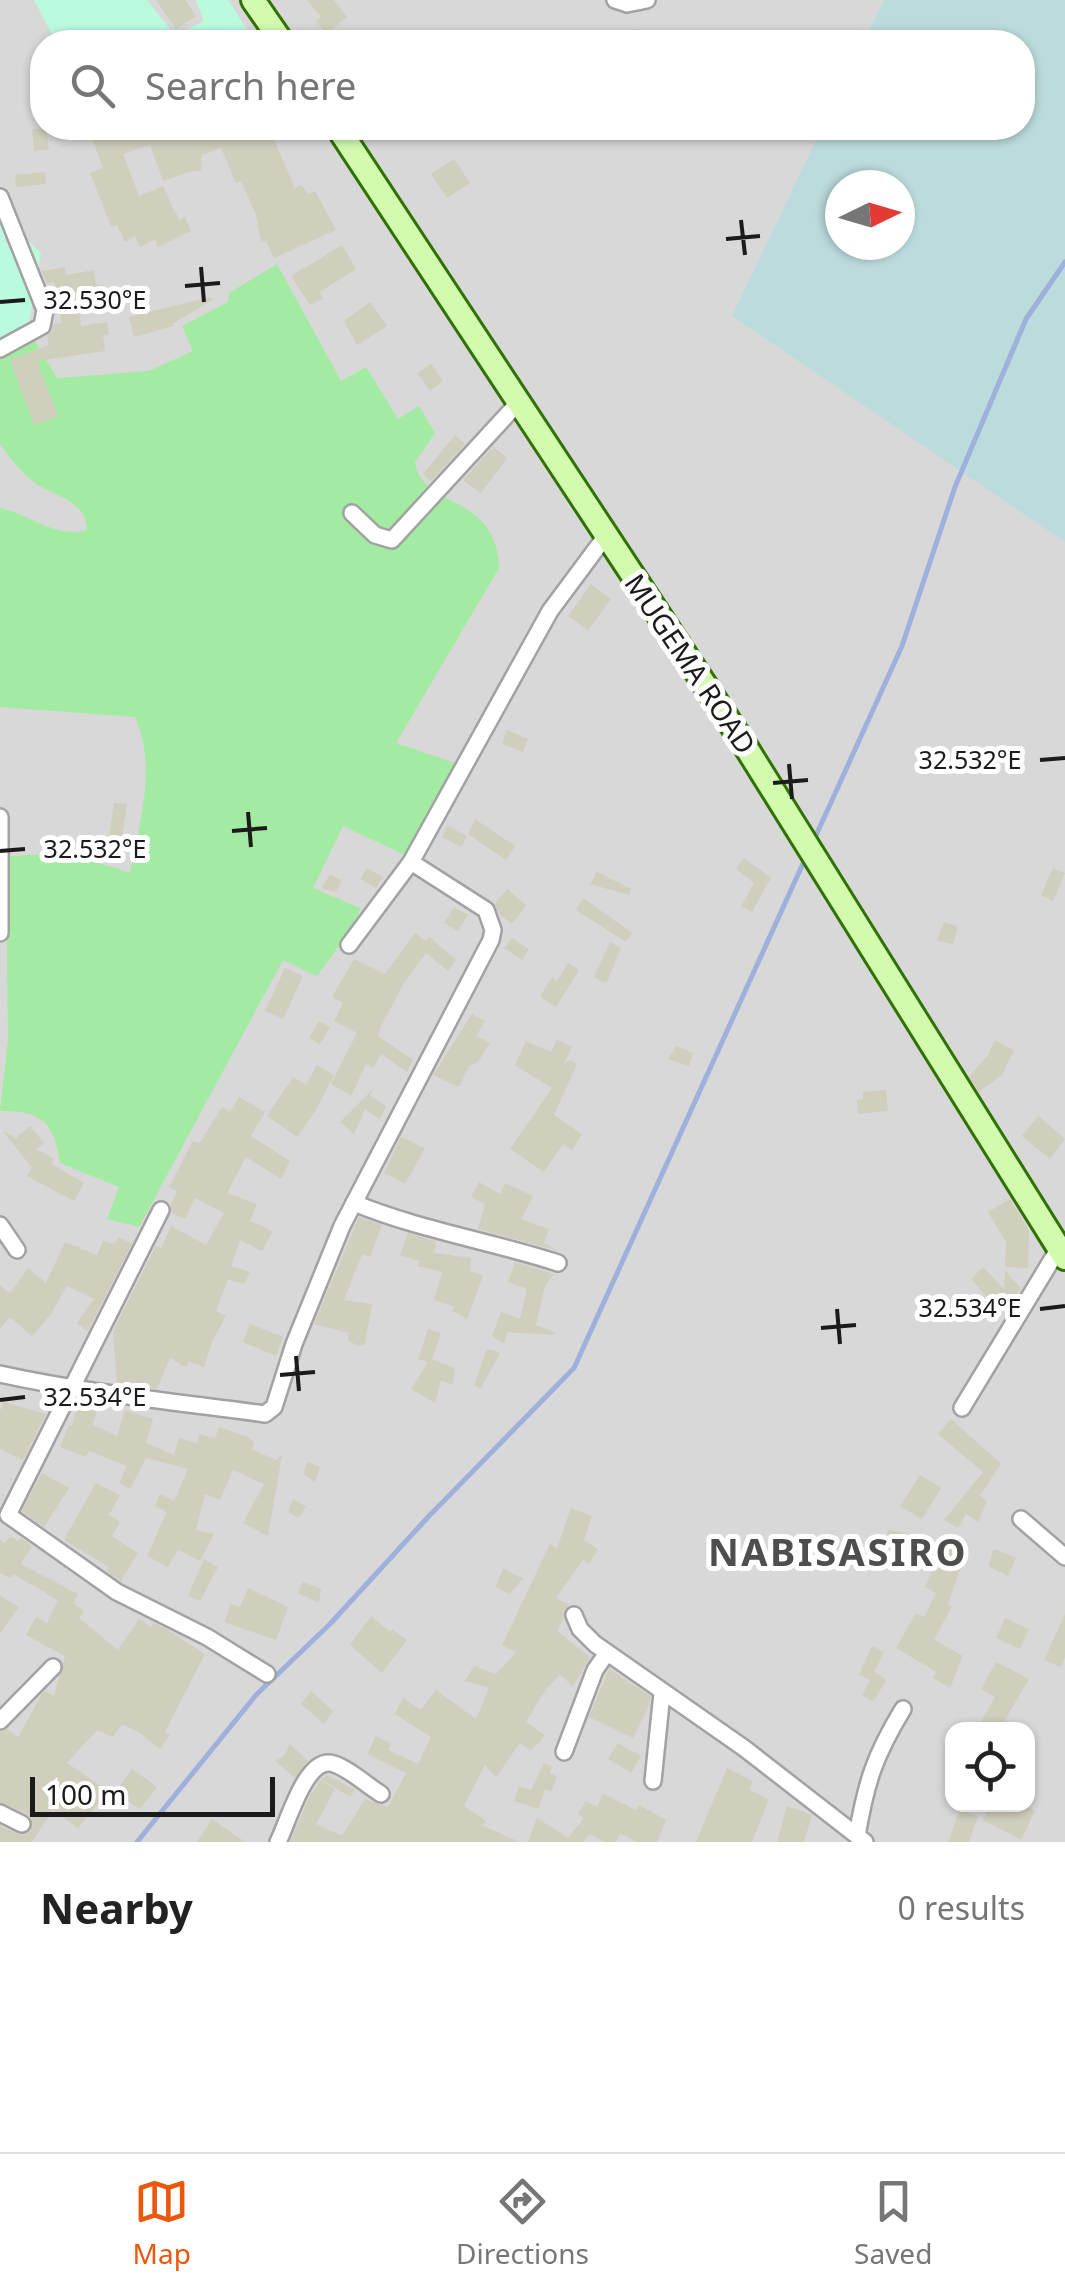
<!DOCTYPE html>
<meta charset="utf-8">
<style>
:root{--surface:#fff;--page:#f6f6f6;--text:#222;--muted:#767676;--line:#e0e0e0;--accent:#ea580c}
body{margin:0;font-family:"Noto Sans",sans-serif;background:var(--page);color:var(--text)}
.controls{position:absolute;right:30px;bottom:30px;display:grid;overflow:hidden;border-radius:20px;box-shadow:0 2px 8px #0004}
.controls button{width:90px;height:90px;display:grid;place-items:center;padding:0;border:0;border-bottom:2px solid var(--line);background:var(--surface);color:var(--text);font:50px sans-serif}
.compass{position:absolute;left:825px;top:170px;width:90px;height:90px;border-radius:50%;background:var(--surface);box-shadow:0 2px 8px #0004;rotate:85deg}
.scale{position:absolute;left:30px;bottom:25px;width:245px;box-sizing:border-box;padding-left:10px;border:5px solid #1b1b1b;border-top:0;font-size:28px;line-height:35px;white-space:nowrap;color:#1b1b1b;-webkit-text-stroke:8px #fff;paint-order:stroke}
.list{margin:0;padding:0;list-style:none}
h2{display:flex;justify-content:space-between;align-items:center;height:130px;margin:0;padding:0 40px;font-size:42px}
h2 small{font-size:32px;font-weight:400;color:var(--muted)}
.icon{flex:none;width:55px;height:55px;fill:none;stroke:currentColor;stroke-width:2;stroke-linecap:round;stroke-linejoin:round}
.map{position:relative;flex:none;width:1065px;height:1842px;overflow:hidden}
.search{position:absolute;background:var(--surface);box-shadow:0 2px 8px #0004;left:30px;right:30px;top:30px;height:110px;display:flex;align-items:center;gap:25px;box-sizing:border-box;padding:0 35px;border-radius:40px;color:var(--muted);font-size:38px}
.sheet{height:310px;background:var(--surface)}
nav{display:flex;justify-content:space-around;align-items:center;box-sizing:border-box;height:140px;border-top:2px solid var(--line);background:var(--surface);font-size:28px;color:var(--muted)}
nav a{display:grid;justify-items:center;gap:5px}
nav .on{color:var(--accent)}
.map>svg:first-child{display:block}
.residential{fill:#d9d8d8;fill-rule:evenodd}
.grass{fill:#a3eaa3}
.wetland{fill:#bcdbdc;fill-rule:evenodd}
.park{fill:#bafade}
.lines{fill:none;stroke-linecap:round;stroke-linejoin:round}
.stream{stroke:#9eb0dc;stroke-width:5}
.building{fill:#d0cebd}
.street-casing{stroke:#a2a2a2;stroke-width:20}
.secondary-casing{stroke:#2f7202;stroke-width:28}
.street{stroke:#fff;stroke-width:15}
.secondary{stroke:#d2fbb0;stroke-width:22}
.ticks{fill:none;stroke:#1b1b1b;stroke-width:4}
.labels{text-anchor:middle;stroke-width:10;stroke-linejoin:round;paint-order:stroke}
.street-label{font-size:28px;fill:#1b1b1b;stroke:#fff}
.district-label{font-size:38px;font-weight:bold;letter-spacing:2.5px;fill:#4e4e4e;stroke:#fff}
.ticks-label{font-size:25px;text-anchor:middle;fill:#1b1b1b;stroke:#fff;stroke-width:10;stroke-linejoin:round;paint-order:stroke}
</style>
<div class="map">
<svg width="1065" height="1842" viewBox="0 0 1065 1842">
<rect width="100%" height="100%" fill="#ebede0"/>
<path class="residential" d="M0,0H1065V1842H0ZM42,42H1022V128H42ZM840,185H900V245H840ZM952,1730H1028V1804H952Z"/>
<path class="grass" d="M277,264L341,381L366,367L398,419L419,406L435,433L415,462C421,509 497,493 499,568L396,743L458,764L405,855L343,826L313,888L360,908L357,921L317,976L283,960L139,1227L107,1219L119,1187L60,1163C54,1122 42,1110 0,1111L8,1040L6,857C48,850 90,858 130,873C140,821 157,767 135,717L0,707V508C29,514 56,539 87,530C86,501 59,498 38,485C23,475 10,458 0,444V340L28,329L57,378L149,371L193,351L182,326L228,302L229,293Z"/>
<path class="wetland" d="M884,0H1065V542L732,316L822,128H1022V42H863ZM840,185H900V245H840Z"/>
<g class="park">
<polygon points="34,0 147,0 175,35 204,21 196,0 228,0 255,42 56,42"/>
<polygon points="0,200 6,243 27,240 41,253 28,329 0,340"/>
</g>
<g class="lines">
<g class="stream">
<polyline points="813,842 902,646 955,487 1026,319 1065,262"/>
<polyline points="137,1842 256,1695 330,1624 429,1516 574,1368 806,857"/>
</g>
</g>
<g class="building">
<polygon points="156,0 185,0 196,16 176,29"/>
<polygon points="307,0 334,0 347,17 326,34 316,21 321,17"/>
<polygon points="637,28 658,42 627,42"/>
<polygon points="46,128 49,149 34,151 32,129"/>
<polygon points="153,128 190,128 192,134 209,128 269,128 295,188 301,185 308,194 315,191 336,230 274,258 266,241 261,242 256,215 241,181 236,183 221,148 202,155 201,171 192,171 163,181 150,145 123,154 139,196 163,186 174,210 180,220 185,217 191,231 158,247 155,240 140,247 135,236 125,242 117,225 111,226 90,173 103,168 92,138 115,130 118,139"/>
<polygon points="454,159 470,183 447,198 431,174"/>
<polygon points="45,172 46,184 16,187 15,175"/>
<polygon points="342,245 356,269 320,292 323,299 310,305 291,276"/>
<polygon points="65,267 66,275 94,270 96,285 102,285 104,297 78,301 81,326 107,322 109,334 103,335 105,351 37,361 58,416 34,425 10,360 49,345 47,336 54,324 62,323 54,282 47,284 42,271"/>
<polygon points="211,297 212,300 172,324 174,326 134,337 129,317"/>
<polygon points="370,302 387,326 357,345 344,321"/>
<polygon points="431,364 443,381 430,391 417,373"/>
<polygon points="455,435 465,444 431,481 423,474"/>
<polygon points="493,447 507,458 481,493 463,480"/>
<polygon points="591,584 611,599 588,630 568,616"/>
<polygon points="507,730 528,739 523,752 502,744"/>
<polygon points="114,803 127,804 122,836 109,838"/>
<polygon points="475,819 515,846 506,860 468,834"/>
<polygon points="447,826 467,836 462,847 442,837"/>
<polygon points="744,858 771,878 752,912 741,906 754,883 736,869"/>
<polygon points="367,868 383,877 376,888 360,879"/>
<polygon points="1053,868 1065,873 1053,901 1041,895"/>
<polygon points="597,872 631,889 629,895 590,884"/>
<polygon points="330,874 342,881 336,892 322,888"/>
<polygon points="507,889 526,905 512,924 499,914 495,904"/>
<polygon points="583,898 632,933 626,942 576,910"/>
<polygon points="454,907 468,915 458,931 444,923"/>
<polygon points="944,922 958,927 953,944 937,941"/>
<polygon points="415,933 426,941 429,937 456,960 448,971 426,953 403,985 381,1026 378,1036 413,1060 407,1072 381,1054 373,1068 366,1064 351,1096 331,1084 357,1033 334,1021 343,1003 332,997 354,959 385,974"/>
<polygon points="512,938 529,949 522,960 504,948"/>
<polygon points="610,942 621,948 607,982 603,982 594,977"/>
<polygon points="568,963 579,970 556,1007 540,996 552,978 557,981"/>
<polygon points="285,968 303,976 283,1019 265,1011"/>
<polygon points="472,1014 485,1021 476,1036 490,1043 478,1062 469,1066 459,1087 433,1075"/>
<polygon points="319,1021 330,1027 320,1044 309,1038"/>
<polygon points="557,1040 572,1047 564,1064 570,1060 577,1064 554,1115 582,1134 572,1150 563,1144 544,1172 510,1149 552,1088 515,1065 526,1041 551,1052"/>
<polygon points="995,1040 1014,1050 1002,1075 979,1092 969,1077 988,1055"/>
<polygon points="676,1046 693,1053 689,1066 668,1059"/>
<polygon points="317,1065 334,1075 316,1110 297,1137 267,1116 293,1077 306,1085"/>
<polygon points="373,1089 370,1096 387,1107 379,1119 365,1109 354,1134 340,1122"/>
<polygon points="886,1090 888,1111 858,1114 857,1100 863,1099 863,1092"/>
<polygon points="239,1097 265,1112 251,1136 290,1161 281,1179 246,1157 227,1193 257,1204 250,1221 273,1231 262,1251 240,1240 231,1266 250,1272 244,1284 228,1279 216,1311 226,1316 212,1342 204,1367 189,1361 186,1367 170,1358 157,1389 117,1383 113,1331 156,1246 161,1248 171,1226 206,1245 224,1213 195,1198 185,1219 172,1213 171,1204 177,1191 169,1187 193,1141 199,1144 222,1107 230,1112"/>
<polygon points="1038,1116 1065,1139 1050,1159 1022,1136"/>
<polygon points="30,1126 44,1143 36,1149 54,1159 51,1164 84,1183 74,1201 27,1176 32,1168 3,1131 16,1138"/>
<polygon points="401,1137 425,1148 405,1184 384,1173"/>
<polygon points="479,1182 500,1194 505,1183 533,1196 521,1219 549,1229 544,1243 559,1251 478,1229 485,1204 471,1197"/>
<polygon points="1010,1199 1029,1231 1028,1268 1005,1267 1006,1242 988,1212"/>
<polygon points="359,1217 382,1225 370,1257 362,1254 344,1300 372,1304 365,1344 358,1346 348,1340 348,1333 314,1324"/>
<polygon points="408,1233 436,1242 434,1253 471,1258 470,1271 483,1276 467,1319 452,1311 455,1307 434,1300 442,1272 417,1266 419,1261 400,1255"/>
<polygon points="119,1237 132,1244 88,1331 77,1323 94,1299 67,1286 51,1314 32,1336 10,1317 0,1329 0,1286 10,1293 28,1268 46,1283 65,1242 97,1255 103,1241 114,1244"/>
<polygon points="515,1262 554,1274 545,1286 536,1325 554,1332 553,1335 508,1332 504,1343 492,1336 501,1312 520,1319 527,1289 508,1282"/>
<polygon points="983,1267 1004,1289 1005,1270 1021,1289 1000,1312 971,1279"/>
<polygon points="250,1324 283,1337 276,1356 243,1342"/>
<polygon points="428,1329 441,1333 432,1359 455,1368 453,1385 441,1380 435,1403 411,1389 428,1362 418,1359"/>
<polygon points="487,1349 500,1353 481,1388 474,1385"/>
<polygon points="79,1400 98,1404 93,1425 117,1436 125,1410 153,1419 146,1443 174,1455 179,1438 197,1443 199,1434 215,1438 219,1427 248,1437 254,1442 252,1449 276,1460 282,1455 268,1536 243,1523 264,1484 233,1470 220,1500 205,1494 196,1530 214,1534 200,1561 178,1550 168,1567 147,1556 167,1512 155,1506 160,1494 174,1501 188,1469 146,1458 130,1489 119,1483 127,1466 89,1451 86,1457 60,1447 69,1425 72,1426"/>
<polygon points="4,1402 46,1414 23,1460 0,1449 0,1411"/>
<polygon points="951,1419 1001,1464 980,1495 987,1501 978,1522 966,1514 958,1528 944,1520 983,1472 938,1434"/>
<polygon points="308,1462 320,1467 315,1482 303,1474"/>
<polygon points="42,1473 69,1488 44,1527 22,1511"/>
<polygon points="920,1475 941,1488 922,1519 900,1506"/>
<polygon points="96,1483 120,1495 109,1515 120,1522 112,1536 138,1553 121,1581 106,1571 109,1567 64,1540"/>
<polygon points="293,1499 306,1506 299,1518 288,1512"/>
<polygon points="571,1508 592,1516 584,1540 598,1549 589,1564 583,1560 556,1598 569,1605 557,1631 590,1657 573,1686 560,1675 546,1689 526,1722 545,1735 541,1741 531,1750 520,1743 496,1777 485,1765 464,1806 486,1821 483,1826 520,1842 290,1842 309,1797 321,1780 335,1789 316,1824 342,1836 365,1799 388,1807 406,1773 367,1754 376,1736 391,1744 388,1750 418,1764 431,1737 395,1714 403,1698 421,1710 436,1690 476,1719 489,1688 465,1681 474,1666 496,1674 516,1652 502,1645 550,1544 557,1548"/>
<polygon points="888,1530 908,1534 902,1551 883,1552"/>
<polygon points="10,1536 19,1541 21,1538 32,1546 21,1564 78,1594 73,1603 84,1611 79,1618 118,1650 139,1619 151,1627 154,1623 168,1630 205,1654 165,1732 170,1735 160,1749 140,1733 122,1724 113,1737 97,1730 67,1763 111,1793 99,1802 78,1828 53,1810 32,1842 0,1842 0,1826 22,1835 29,1833 33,1824 28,1814 0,1802 0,1732 7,1729 18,1737 42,1694 45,1691 54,1696 65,1656 26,1635 36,1617 47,1623 58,1600 13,1574 11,1578 0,1573 0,1540 5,1543"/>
<polygon points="944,1542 968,1547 948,1604 952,1606 934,1640 963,1656 950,1688 933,1678 937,1672 896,1648 916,1613 924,1617 936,1593 925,1587"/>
<polygon points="994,1549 1016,1558 1008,1576 988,1566"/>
<polygon points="204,1559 218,1567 200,1601 188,1596"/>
<polygon points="503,1569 523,1578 510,1594 495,1587"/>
<polygon points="303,1582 321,1589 319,1603 298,1593"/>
<polygon points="248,1588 288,1607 276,1640 224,1622 231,1604 240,1607"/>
<polygon points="0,1596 19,1607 0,1634"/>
<polygon points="1065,1614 1065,1657 1061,1667 1044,1660"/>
<polygon points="371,1616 390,1632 392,1629 407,1640 382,1673 350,1645"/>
<polygon points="1005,1618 1029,1629 1020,1649 996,1638"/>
<polygon points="872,1646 884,1652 874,1672 886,1680 874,1701 862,1696 870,1680 859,1675"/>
<polygon points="996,1662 1029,1679 999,1730 976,1730 995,1697 981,1689"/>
<polygon points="609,1669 650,1696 649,1705 633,1738 589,1717"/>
<polygon points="311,1691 333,1711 324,1724 301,1704"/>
<polygon points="618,1743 641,1756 631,1773 608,1759"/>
<polygon points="290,1744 308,1761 295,1778 275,1761 284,1756"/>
<polygon points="544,1763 552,1766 550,1773 557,1777 551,1792 545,1789 538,1809 514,1801 519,1786 531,1790"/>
<polygon points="727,1768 753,1781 749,1790 769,1799 752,1842 696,1842"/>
<polygon points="132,1769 157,1787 140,1809 115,1792"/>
<polygon points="327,1775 355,1790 350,1797 321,1779"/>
<polygon points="603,1794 636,1810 639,1805 666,1820 657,1842 637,1842 620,1833 616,1842 605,1842 589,1834 584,1842 528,1842 537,1818 568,1838 584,1818 578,1814 586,1801 597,1807"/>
<polygon points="991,1804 1022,1804 1035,1811 1021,1840 983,1820"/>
<polygon points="787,1806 812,1815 804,1842 777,1842"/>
<polygon points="960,1810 978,1816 969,1842 948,1842"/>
<polygon points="212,1819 245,1842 197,1842"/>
</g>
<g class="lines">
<defs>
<g id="street">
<polyline points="615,0 627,4 647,0"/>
<polyline points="0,197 45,310 42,326 0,349"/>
<polyline points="352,513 375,535 392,540 517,404"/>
<polyline points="0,817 0,933"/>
<polyline points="349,945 411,862 550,611 605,537"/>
<path d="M354,1203C420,1230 490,1241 558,1263"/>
<polyline points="161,1210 8,1515 117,1592 207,1637 267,1674"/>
<polyline points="0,1225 17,1250"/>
<path d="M0,1374C87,1393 176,1402 265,1414L274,1407L294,1344L342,1226L491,940L493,930L486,910L411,862"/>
<polyline points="962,1408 1059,1248"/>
<polyline points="1021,1519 1065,1557"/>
<polyline points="574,1615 580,1629 595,1644 744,1748 865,1842"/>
<polyline points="0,1721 53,1667"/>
<polyline points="564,1752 595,1670 607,1653"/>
<polyline points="653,1781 662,1693"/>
<polyline points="0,1813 22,1824"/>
<path d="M857,1836C866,1782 875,1755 903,1709"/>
<path d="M278,1842C288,1823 306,1754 334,1764C350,1769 366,1785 381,1794"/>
</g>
<g id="secondary">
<polyline points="253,0 282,42"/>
<polyline points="338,128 744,744 1065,1258"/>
</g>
</defs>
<use href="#street" class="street-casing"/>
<use href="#secondary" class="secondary-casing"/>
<use href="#street" class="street"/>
<use href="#secondary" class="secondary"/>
</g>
<path class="ticks" d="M741,220L745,255M726,239L760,236M201,267L204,302M185,286L220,283M0,302L25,300M1040,760L1065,758M789,764L792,799M773,783L808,780M248,812L251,847M232,831L267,828M0,851L25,849M837,1309L840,1344M1040,1309L1065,1306M821,1328L856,1325M296,1356L299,1391M280,1375L315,1372M0,1400L25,1397"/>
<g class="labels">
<g class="street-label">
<text transform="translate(690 664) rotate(56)" y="10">MUGEMA ROAD</text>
</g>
<g class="district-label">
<text x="838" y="1566">NABISASIRO</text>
</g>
</g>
<g class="ticks-label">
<text x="95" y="309">32.530°E</text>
<text x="970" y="769">32.532°E</text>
<text x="95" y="858">32.532°E</text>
<text x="970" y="1317">32.534°E</text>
<text x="95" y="1406">32.534°E</text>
</g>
</svg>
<div class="controls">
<button><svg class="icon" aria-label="locate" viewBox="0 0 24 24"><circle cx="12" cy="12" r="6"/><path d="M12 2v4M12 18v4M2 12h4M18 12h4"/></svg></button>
</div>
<svg class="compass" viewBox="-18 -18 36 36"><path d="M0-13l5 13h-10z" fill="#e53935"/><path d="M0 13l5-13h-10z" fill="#767676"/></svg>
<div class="scale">100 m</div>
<div class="search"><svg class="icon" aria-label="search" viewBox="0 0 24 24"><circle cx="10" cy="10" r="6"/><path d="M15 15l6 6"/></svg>Search here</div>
</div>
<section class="sheet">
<h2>Nearby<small>0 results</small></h2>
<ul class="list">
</ul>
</section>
<nav>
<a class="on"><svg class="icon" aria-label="map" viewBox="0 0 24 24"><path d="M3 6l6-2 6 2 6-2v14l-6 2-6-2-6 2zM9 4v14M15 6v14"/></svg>Map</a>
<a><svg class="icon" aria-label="directions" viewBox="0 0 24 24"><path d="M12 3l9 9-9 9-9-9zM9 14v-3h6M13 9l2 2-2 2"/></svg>Directions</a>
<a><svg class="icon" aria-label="saved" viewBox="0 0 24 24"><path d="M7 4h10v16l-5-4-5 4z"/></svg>Saved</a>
</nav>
